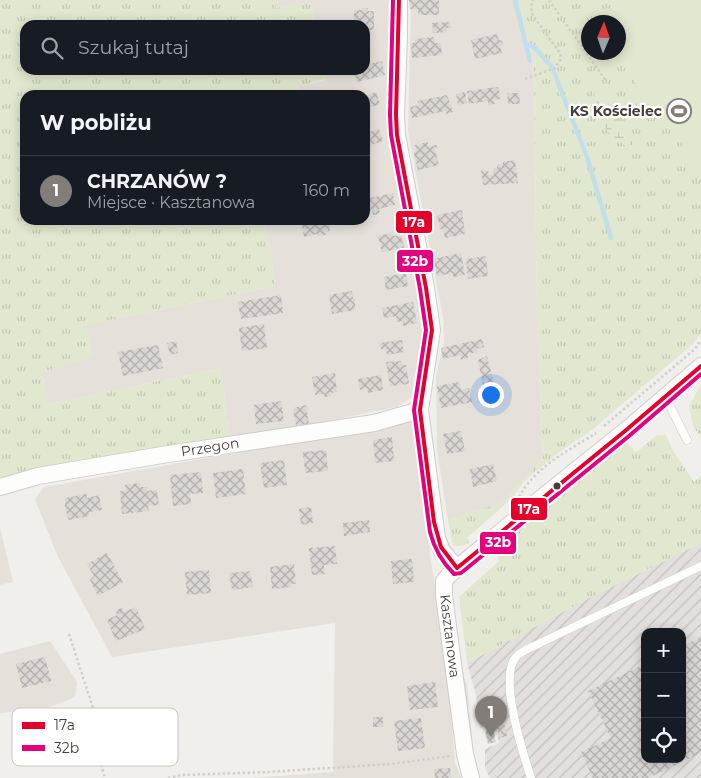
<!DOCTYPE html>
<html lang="pl">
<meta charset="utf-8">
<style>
:root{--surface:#171b24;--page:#242831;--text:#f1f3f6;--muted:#9ea1a6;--line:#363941;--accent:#827d78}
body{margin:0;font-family:Montserrat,sans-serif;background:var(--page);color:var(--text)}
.controls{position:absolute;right:15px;bottom:15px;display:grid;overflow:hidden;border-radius:10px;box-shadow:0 2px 12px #0003}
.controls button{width:45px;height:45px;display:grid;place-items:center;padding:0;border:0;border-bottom:1px solid var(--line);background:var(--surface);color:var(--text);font:25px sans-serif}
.compass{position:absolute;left:581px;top:15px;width:45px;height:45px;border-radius:50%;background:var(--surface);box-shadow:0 2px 12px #0003;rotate:2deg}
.you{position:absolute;left:490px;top:394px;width:18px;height:18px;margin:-12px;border:4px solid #fff;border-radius:50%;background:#1a73e8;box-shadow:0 0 0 8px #1a73e833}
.badge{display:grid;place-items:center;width:32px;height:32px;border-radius:50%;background:var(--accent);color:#fff;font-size:16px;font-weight:700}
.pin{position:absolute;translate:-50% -41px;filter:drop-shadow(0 1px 2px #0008)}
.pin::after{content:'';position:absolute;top:26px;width:18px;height:15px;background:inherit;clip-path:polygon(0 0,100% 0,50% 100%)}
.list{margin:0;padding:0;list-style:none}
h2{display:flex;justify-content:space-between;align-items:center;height:65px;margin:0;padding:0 20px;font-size:21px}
h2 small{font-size:16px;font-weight:400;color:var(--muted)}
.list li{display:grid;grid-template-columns:32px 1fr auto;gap:15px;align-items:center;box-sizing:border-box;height:70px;padding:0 20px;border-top:1px solid var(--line)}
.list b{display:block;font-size:19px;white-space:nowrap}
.list p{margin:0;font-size:16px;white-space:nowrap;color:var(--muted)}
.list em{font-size:16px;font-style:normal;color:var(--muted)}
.icon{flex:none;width:28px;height:28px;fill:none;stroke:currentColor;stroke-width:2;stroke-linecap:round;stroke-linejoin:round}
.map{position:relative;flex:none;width:701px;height:778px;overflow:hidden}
.search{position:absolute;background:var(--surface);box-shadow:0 2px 12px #0003;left:20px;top:20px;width:350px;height:55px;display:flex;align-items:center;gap:12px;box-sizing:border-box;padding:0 18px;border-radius:15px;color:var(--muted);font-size:19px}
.panel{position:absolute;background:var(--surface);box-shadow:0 2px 12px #0003;left:20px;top:90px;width:350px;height:135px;border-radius:15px}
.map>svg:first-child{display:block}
.residential{fill:#e5e0da}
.industrial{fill:url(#industrial-furrows);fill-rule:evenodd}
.grass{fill:url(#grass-tufts);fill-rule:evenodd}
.wetland{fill:url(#wetland-marsh)}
.park{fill:#e1e8cf}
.parking{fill:#e2e0dd}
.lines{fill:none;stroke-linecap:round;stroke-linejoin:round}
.stream{stroke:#c1dfea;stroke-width:4.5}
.building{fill:url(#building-cross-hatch)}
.service-casing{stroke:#cfcdca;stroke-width:9}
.minor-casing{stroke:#cfcdca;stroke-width:18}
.path{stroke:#d1cfcb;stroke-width:2.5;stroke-dasharray:2.5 2.5;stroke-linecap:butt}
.service{stroke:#fdfdfc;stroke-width:8}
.minor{stroke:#fdfdfc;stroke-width:16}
.bus-1-casing{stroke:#fff;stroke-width:8}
.bus-2-casing{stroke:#fff;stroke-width:8}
.bus-1{stroke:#e4002b;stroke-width:4}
.bus-2{stroke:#e5007d;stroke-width:4}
.bus-dot{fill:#463f39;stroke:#fff;stroke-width:2}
.labels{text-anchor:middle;stroke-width:4.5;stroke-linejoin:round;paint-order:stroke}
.poi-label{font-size:14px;font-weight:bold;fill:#463f39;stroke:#fff;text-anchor:end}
.street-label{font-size:14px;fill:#463f39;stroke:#fff}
.key{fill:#fff;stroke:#c8c5c4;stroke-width:1}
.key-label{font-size:14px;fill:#463f39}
.line-badge{stroke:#fff;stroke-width:2}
.badge-label{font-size:14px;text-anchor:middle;font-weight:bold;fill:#fff}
</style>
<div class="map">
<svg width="701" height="778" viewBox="0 0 701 778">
<defs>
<pattern id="industrial-furrows" width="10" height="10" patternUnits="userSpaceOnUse" patternTransform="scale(1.25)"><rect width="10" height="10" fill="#e2dfdc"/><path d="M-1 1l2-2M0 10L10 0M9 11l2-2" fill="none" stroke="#c3c0be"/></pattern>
<pattern id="grass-tufts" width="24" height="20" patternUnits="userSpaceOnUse" patternTransform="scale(1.25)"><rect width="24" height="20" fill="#e1e8cf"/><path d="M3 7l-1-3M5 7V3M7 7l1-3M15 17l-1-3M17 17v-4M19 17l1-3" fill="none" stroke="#c2c8b2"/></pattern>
<pattern id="wetland-marsh" width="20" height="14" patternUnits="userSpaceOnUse" patternTransform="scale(1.25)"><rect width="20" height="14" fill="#e1e8cf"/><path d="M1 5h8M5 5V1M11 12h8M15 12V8" fill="none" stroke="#c2c8b2"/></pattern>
<pattern id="building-cross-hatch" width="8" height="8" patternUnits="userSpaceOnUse" patternTransform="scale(1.25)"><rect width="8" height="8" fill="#d9d6d3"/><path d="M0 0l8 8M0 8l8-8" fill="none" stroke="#b2afac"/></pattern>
</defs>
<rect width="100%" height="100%" fill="#f1efec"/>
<g class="residential">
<polygon points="276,0 395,0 392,135 422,288 425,334 413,397 396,407 230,441 221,368 50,404 41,372 92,357 86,325 275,286 271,252 262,220 365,220 365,95 300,95 298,86 326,80 324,70 365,70 365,25 315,25 311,3 275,8"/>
<polygon points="411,0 519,0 534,70 537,324 543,458 502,502 448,521 437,449 436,377 444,342 443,317 408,131"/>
<polygon points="414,421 420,451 430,555 447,665 455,762 461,778 252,778 333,772 335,623 112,657 57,555 35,499 44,487"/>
<polygon points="0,527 13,582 0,585"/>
<polygon points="50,641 77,682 75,697 45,709 0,713 0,654"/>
</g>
<path class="industrial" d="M701,543V778H490L485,768V749L499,743L494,725L480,728L476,695L467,663L587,599ZM645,632H682V759H645Z"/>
<g class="grass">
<polygon points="0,0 276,0 276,8 311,3 315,25 25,25 25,70 324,70 326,79 298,86 300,95 25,95 25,220 262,220 271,252 275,286 86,325 92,357 41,372 50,404 221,368 230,441 0,480"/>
<path d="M519,0H701V334L693,344L592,430L558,453L525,481L511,499L467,538L470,542L463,546H453L448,521L502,502L543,458L537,324L534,70ZM588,22H618V52H588Z"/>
<polygon points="701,384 701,437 693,426 689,406"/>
<polygon points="657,435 666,435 673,451 694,482 701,475 701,543 587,599 467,663 459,597 499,561 495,547 627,443 636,452"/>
</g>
<polygon class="wetland" points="597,88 638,145 624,145 607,131 594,95"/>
<polygon class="park" points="624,0 701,0 701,169 613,53 618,52 618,22 594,22"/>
<polygon class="parking" points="457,662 467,685 476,777"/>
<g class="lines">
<g class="stream">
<polyline points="515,0 530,61"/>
<polyline points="527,44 534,47 552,67 587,157 611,238"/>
</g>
</g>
<g class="building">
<polygon points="409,0 439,0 439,15 418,15 418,9 410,9"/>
<polygon points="364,8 368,8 368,11 374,11 374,30 365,30 365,25 354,25 354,10 364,10"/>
<polygon points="450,22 451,28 447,28 447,32 433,33 432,23"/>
<polygon points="497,34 499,40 502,41 503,44 500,47 502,53 475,59 471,40"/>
<polygon points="434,37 435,43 441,43 442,55 412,58 411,43 415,43 415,39"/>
<polygon points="382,61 385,75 357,82 354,70 365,70 365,65"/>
<polygon points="498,87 501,99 494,100 495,104 488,105 488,101 469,104 467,91"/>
<polygon points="376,92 380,104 365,109 365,96"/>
<polygon points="465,92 467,103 458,105 456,94"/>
<polygon points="507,93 519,93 520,104 508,104"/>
<polygon points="447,95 453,112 446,114 445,111 412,118 410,107 419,105 418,101"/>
<polygon points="379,129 383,141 367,146 368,150 365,150 365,133"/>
<polygon points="428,142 428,147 437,145 437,148 435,149 439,165 418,170 414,153 416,152 415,145"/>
<polygon points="515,160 518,183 483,185 481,170 488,171 489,175 494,175 493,168 497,168 497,165 503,164 503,162"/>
<polygon points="393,193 395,205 379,209 380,214 373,215 372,210 365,212 365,199"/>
<polygon points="462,210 465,234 445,238 443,229 440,229 437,215"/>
<polygon points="301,220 328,220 330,231 325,232 326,235 318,236 317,234 304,237"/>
<polygon points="392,233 393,236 401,235 404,248 382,252 378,236"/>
<polygon points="461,253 465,275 453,277 453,273 437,276 433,259"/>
<polygon points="486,256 488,276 468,279 466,259"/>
<polygon points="406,273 408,286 386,290 384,277"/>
<polygon points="352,291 353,299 355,298 355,310 332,314 329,295"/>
<polygon points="281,295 283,313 241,319 238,302"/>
<polygon points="413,302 417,323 403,326 403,321 397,322 396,316 384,318 382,308"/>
<polygon points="264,324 267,348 242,351 239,328"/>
<polygon points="482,339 484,347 476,349 477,352 467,354 468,358 461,360 460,355 443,359 441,348"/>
<polygon points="402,340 404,352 387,355 385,349 381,349 379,343"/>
<polygon points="176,341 178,353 170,355 167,343"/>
<polygon points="158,345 163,368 123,376 118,352"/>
<polygon points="487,356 494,384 483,386 478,360"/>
<polygon points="401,361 402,365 406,365 409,384 390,386 386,362"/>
<polygon points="335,373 337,392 330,393 331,396 325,397 324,394 315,395 312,377"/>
<polygon points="381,375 383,390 368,393 367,388 360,390 358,379"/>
<polygon points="459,382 461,390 469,388 472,402 441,408 437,386"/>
<polygon points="281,401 284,421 256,424 254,405"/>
<polygon points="306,405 309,424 296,426 293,408"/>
<polygon points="461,431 465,451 447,454 443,434"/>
<polygon points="392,437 394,461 375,463 373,440"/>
<polygon points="326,450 328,471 305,473 303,452"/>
<polygon points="284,460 287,485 264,488 260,463"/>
<polygon points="493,464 497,481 473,487 470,469"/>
<polygon points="243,469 246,494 216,498 213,473"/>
<polygon points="201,472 203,493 190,494 191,504 173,506 170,475"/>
<polygon points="140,483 140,487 147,487 147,491 157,490 159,505 148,506 149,511 122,514 120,491 126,490 125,485"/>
<polygon points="86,494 87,498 99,495 102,510 89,512 89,516 69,520 65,509 65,498"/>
<polygon points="311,507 313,523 301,525 299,509"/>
<polygon points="369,520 370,532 344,536 343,523"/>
<polygon points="335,546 337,564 324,565 325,574 312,575 309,548"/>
<polygon points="107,553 123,582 98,596 90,580 94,576 87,564"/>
<polygon points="412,559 414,582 393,584 391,561"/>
<polygon points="294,564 296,584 291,584 292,587 272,589 270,567"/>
<polygon points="209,570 211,593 187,595 185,572"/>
<polygon points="250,571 253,587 232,590 229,573"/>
<polygon points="136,607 145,629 116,641 107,620 117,615 115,610 122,608 124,612"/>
<polygon points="701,637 701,753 648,778 593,778 581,752 611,738 588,691 645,664 645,759 682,759 682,646"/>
<polygon points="45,657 51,681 22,688 16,664"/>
<polygon points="435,682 438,707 410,710 407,686"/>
<rect x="373" y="717" width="10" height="10"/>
<polygon points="421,718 425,748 398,751 394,721"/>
<polygon points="505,725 507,736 499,738 497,726"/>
<polygon points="493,730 496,742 488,744 485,731"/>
<polygon points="450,768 451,778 435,778 434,769"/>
</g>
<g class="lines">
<defs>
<g id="service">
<polyline points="665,396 687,440"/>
<path d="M531,778C523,753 498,678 516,657C521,651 533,647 540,643L701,566"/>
</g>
<g id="minor">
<polyline points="399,0 399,35 396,115 397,135 426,288 432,330 420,410 437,538 442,551 457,568"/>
<polyline points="0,487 38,476 162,455 374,423 420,410"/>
<polyline points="471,778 465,754 444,596 444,581 449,575 544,496 625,431 701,366"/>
</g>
</defs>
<use href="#service" class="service-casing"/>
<use href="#minor" class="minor-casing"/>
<g class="path">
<polyline points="549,0 606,81"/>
<polyline points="525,79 555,68 561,59 560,53 533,16 531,8 533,0"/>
<polyline points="604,426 695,349 701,340"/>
<path d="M519,497C536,466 568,451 596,433"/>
<polyline points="69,634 93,708 97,750 105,778"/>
<polyline points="168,778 182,775 269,772 390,764 451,756"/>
</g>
<use href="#service" class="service"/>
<use href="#minor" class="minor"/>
<defs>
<polyline id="bus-1" points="399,0 396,115 397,135 426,288 432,330 420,410 434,522 441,547 457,568 625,431 701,366"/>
<path id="bus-2" d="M393,0L390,115L391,135L420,289L426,330L414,410L430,532C434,548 442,562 454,574L461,573L629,436L701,374"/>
</defs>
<use href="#bus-1" class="bus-1-casing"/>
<use href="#bus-2" class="bus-2-casing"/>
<use href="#bus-1" class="bus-1"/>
<use href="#bus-2" class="bus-2"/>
</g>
<defs>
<symbol id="stadium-ring" viewBox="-11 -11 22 22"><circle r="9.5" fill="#fff" stroke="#827d78" stroke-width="1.5"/><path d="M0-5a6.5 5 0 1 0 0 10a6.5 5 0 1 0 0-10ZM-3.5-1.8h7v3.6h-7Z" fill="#827d78"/></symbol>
</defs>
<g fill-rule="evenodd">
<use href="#stadium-ring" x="665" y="97" width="28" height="28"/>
</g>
<circle class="bus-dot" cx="557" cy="486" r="4.5"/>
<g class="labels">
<g class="poi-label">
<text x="662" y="116">KS Kościelec</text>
</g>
<g class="street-label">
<text transform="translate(210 447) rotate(-9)" y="5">Przegon</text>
<text transform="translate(450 636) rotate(83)" y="5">Kasztanowa</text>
</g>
</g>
<rect x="12" y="708" width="166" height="58" rx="8" class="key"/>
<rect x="22" y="722" width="23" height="7" fill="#e4002b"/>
<rect x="22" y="745" width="23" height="6" fill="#e5007d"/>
<g class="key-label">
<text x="54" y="730">17a</text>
<text x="54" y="753">32b</text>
</g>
<g class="line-badge">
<rect x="395" y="210" width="38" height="24" rx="5" fill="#e4002b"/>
<rect x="396" y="249" width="38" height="24" rx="5" fill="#e5007d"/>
<rect x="510" y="497" width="38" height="24" rx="5" fill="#e4002b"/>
<rect x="479" y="531" width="38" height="24" rx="5" fill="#e5007d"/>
</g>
<g class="badge-label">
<text x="414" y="227">17a</text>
<text x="415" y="266">32b</text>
<text x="529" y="514">17a</text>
<text x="498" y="547">32b</text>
</g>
</svg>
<div class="controls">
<button>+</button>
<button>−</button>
<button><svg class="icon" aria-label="locate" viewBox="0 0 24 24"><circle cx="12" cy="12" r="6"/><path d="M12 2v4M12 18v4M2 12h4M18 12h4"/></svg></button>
</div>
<svg class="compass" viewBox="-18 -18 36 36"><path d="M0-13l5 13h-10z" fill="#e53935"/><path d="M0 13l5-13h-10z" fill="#9ea1a6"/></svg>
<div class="you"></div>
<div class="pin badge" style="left:491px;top:737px">1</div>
<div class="search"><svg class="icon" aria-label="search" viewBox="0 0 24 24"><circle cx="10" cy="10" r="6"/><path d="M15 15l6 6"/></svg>Szukaj tutaj</div>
<section class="panel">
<h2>W pobliżu<small></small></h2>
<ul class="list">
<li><span class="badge">1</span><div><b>CHRZANÓW ?</b><p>Miejsce · Kasztanowa</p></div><em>160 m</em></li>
</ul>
</section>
</div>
